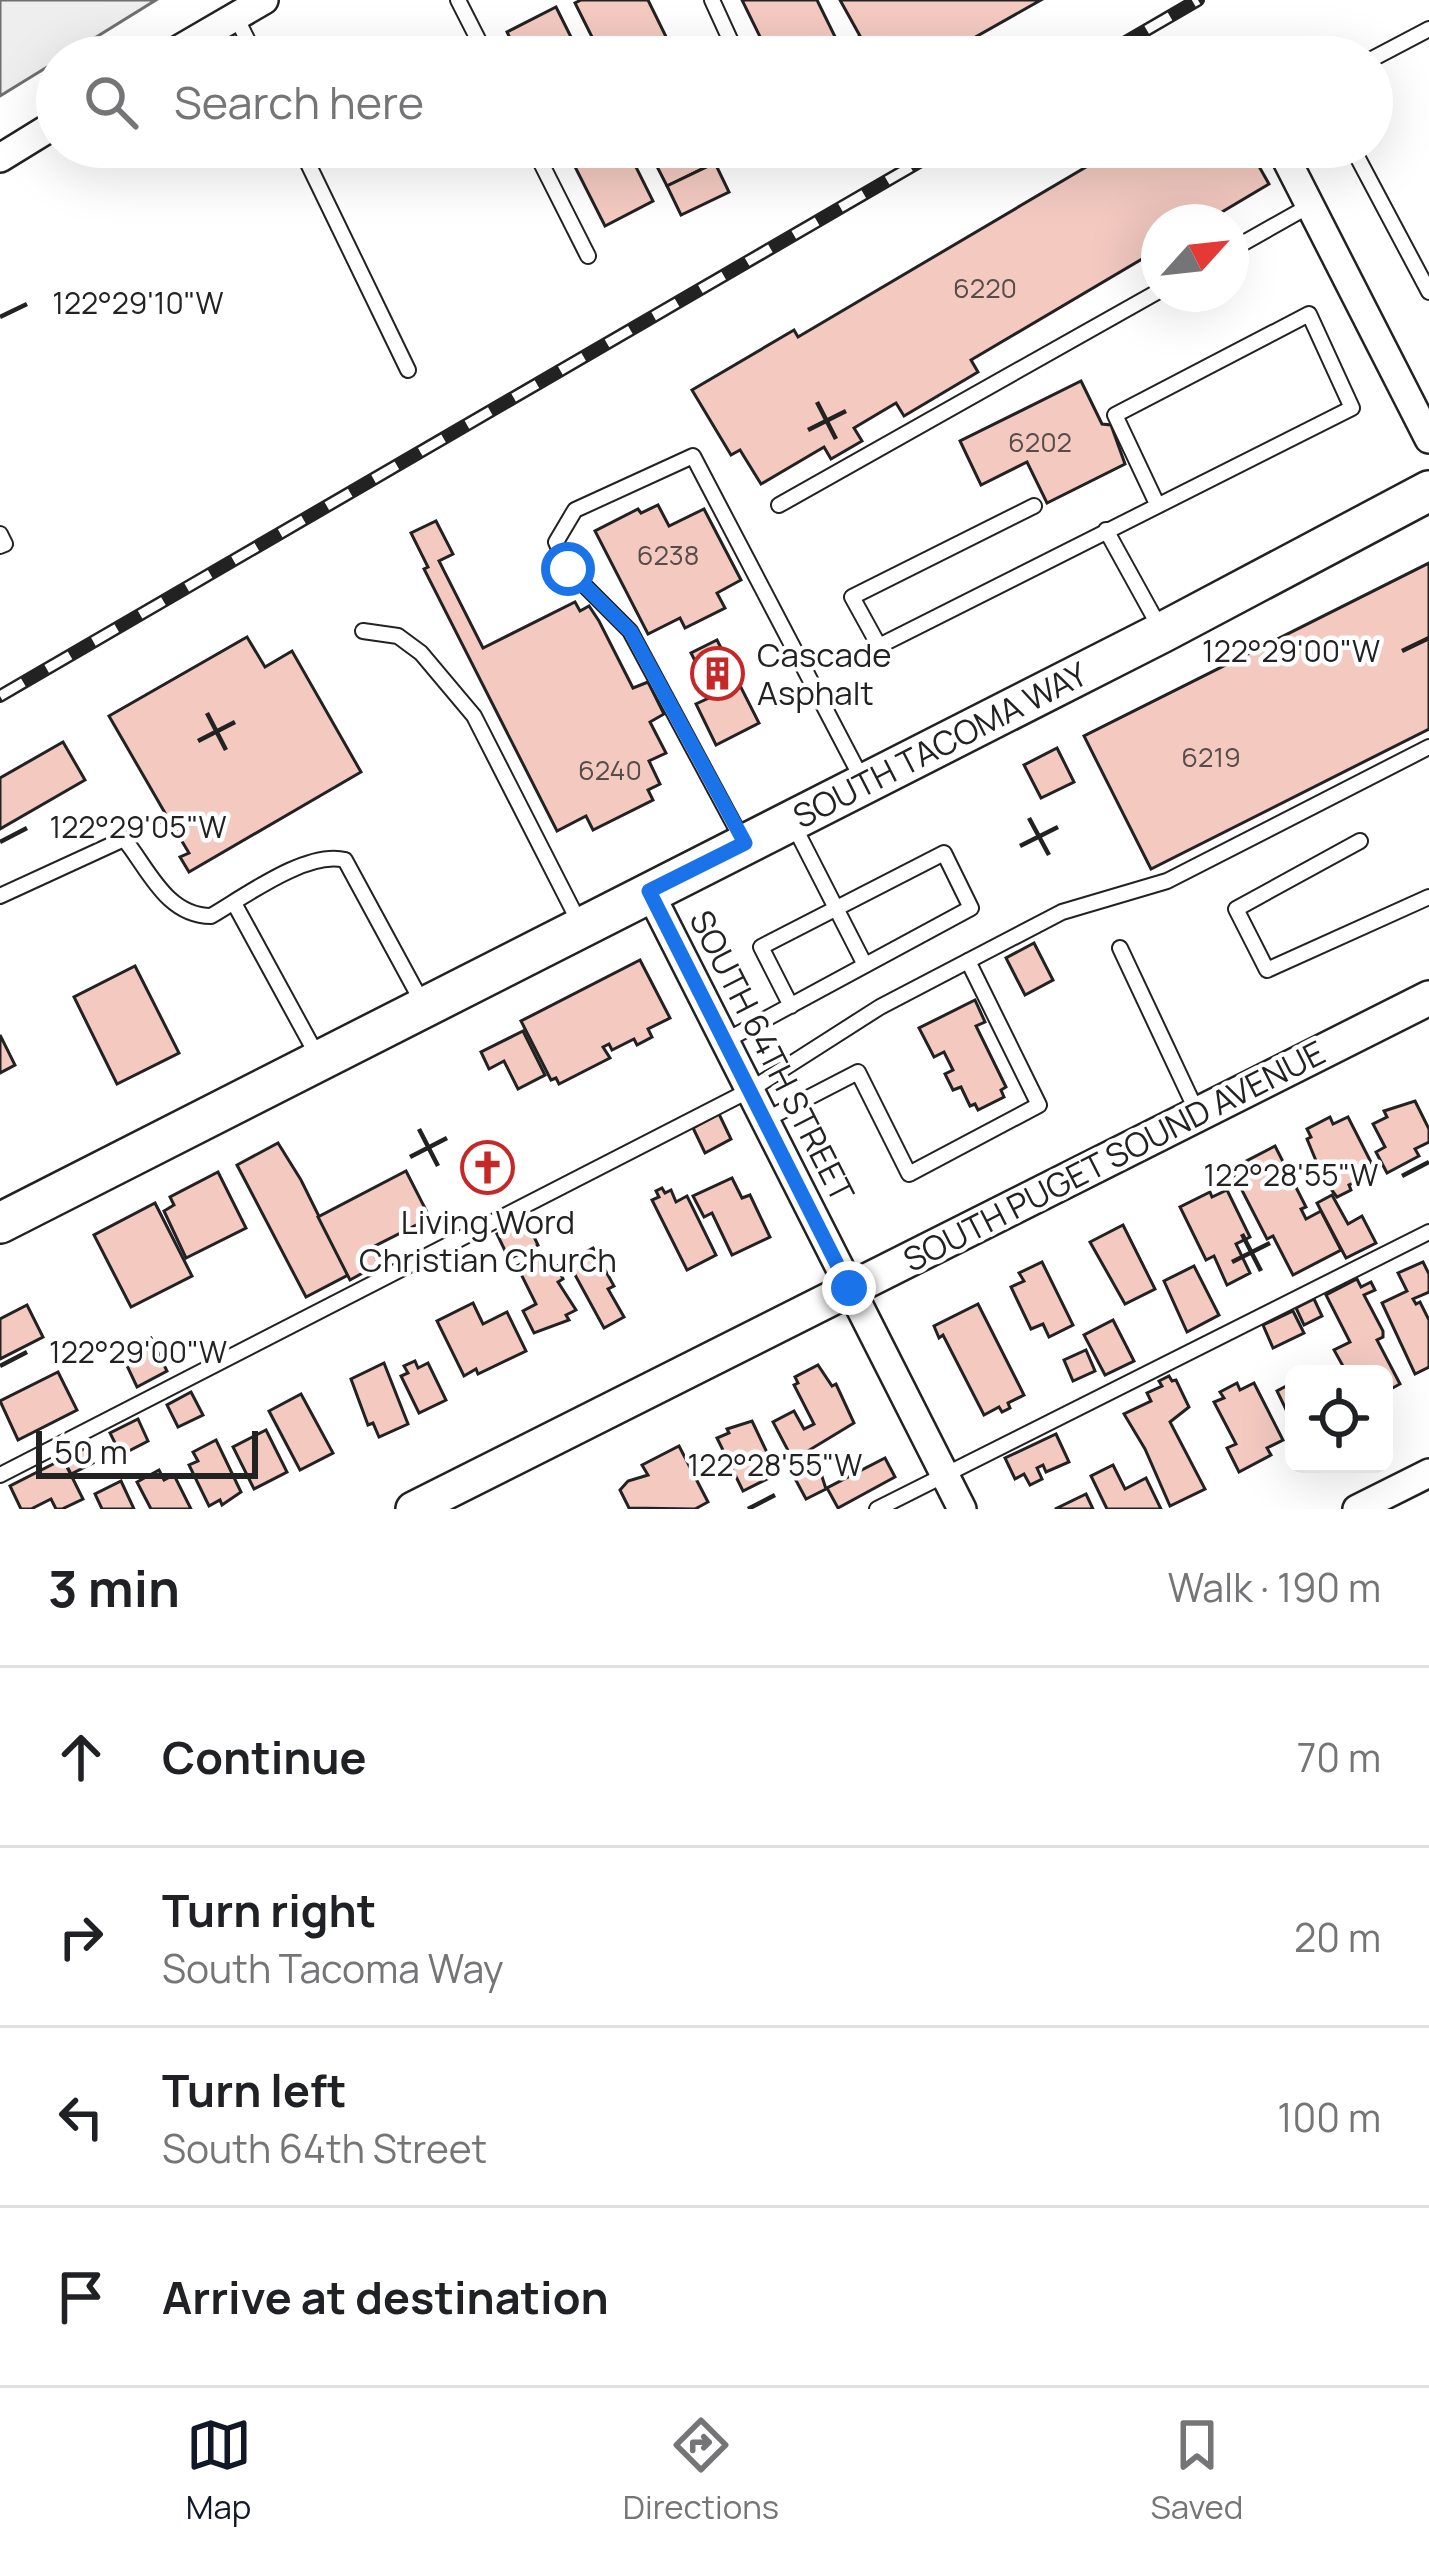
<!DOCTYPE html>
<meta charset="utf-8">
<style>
:root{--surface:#fff;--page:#f2f2f2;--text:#202124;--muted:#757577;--line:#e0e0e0;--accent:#111827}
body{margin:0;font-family:Manrope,sans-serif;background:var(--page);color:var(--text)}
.controls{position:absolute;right:36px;bottom:36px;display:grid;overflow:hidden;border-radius:18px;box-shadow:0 12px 48px #0002}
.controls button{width:108px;height:108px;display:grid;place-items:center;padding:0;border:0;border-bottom:3px solid var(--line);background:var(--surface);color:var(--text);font:60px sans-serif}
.compass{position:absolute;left:1141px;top:204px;width:108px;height:108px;border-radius:50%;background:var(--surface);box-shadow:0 12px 48px #0002;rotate:63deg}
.scale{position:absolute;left:36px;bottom:30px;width:222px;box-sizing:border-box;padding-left:12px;border:6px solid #222;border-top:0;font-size:33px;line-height:42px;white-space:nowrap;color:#222;-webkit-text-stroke:9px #fff;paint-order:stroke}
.stop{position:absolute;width:36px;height:36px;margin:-27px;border:9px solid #1a73e8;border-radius:50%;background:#fff}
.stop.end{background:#1a73e8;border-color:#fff;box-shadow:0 3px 12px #0008}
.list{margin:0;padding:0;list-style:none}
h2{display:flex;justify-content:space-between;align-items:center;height:156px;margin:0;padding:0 48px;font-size:51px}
h2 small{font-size:39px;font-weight:400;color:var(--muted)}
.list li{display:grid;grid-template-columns:78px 1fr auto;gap:36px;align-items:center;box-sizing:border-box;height:180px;padding:0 48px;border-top:3px solid var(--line)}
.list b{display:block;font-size:45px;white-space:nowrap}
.list p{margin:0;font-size:39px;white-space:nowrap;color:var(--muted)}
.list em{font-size:39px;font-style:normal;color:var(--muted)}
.icon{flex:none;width:66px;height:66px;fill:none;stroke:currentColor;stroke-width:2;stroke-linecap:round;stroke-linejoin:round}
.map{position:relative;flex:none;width:1429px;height:1509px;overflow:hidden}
.search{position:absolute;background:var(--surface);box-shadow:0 12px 48px #0002;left:36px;right:36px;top:36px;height:132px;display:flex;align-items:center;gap:30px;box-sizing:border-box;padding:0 42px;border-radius:66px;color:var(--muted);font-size:45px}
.sheet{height:876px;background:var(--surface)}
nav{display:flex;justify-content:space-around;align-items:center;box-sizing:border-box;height:168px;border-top:3px solid var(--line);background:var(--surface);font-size:33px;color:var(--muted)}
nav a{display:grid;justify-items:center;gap:6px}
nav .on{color:var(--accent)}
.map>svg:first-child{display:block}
.green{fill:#eee;stroke:#6f6f6f;stroke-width:3}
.building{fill:#f3c9c0;stroke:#222;stroke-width:3}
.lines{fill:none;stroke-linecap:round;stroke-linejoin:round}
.service-casing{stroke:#222;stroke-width:18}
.minor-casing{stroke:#222;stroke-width:32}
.tertiary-casing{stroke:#222;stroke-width:38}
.secondary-casing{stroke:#222;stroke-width:44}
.service{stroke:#fff;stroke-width:14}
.minor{stroke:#fff;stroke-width:27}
.tertiary{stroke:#fff;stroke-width:33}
.secondary{stroke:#fff;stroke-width:39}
.rail-casing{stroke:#222;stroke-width:14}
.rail{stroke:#fff;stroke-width:9;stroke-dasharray:27;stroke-linecap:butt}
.route{stroke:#1a73e8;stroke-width:15}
.ticks{fill:none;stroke:#222;stroke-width:4.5}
.labels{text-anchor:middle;stroke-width:9;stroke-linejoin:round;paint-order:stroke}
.number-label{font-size:27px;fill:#564c4a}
.poi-label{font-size:33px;fill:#222;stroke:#fff;text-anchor:start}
.street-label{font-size:33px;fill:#222;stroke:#fff}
.ticks-label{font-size:30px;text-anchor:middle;fill:#222;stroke:#fff;stroke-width:9;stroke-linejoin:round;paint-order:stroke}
</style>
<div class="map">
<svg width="1429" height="1509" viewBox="0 0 1429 1509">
<rect width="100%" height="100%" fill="#fff"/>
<polygon class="green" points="0,0 156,0 64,57 57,57 57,61 0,96"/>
<g class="building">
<polygon points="581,0 648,0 676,57 602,57 575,3"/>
<polygon points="742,0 817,0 845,57 770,57"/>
<polygon points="840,0 1041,0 940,57 858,57 849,42 860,36"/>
<polygon points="556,7 581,57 519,57 507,32"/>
<polygon points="565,147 626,147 653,201 605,226"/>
<polygon points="647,147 721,147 726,157 667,186"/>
<polygon points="1120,147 1248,147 1269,184 1205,222 1159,222 1159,249 971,360 978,372 904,416 896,403 854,428 862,441 831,459 824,447 761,484 740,450 731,455 692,390 794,330 798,337"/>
<polygon points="715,163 729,192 681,215 667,186"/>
<polygon points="1081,381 1102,424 1111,425 1125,464 1047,503 1027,462 981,485 960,441"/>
<polygon points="658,505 669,526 704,509 741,580 717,593 725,608 685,628 680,618 648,634 595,531 638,509 641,513"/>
<polygon points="436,521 453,554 439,561 483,648 575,602 580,611 589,606 599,621 633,688 648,682 664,714 650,722 666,753 649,761 660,784 648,790 653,800 593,830 586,816 557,831 424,569 428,567 411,533"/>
<polygon points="1429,563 1429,729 1151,869 1084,736"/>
<polygon points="247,637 265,667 292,651 361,772 189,872 180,857 189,853 171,823 164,827 158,817 165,813 109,716"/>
<polygon points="717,640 759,723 716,745 696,704 713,696 691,653"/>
<polygon points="63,742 85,780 0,829 0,778"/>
<polygon points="1057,748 1074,782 1041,798 1024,765"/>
<polygon points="1034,943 1053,980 1025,995 1006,958"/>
<polygon points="640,960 670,1018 648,1029 652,1037 637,1045 634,1039 612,1050 609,1044 603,1047 610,1058 559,1084 556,1078 551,1080 521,1021"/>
<polygon points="135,966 179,1053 117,1084 74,997"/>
<polygon points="975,1000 985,1022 976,1026 1006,1087 1001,1090 1004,1097 978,1110 975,1104 970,1106 961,1087 953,1090 945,1074 953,1070 944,1052 934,1057 919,1028"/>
<polygon points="523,1031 545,1075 518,1089 504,1061 489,1069 481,1052"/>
<polygon points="0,1035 15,1065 0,1073"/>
<polygon points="1415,1101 1429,1129 1429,1142 1415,1149 1419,1156 1387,1173 1376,1152 1385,1147 1373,1124 1387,1117 1384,1111"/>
<polygon points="719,1114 731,1139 705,1153 693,1128"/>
<polygon points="1330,1117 1333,1124 1348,1117 1376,1172 1349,1185 1351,1190 1337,1197 1324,1180 1307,1139 1311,1137 1307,1129"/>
<polygon points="278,1143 301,1180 348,1275 306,1297 237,1165"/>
<polygon points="1275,1146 1306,1207 1301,1209 1306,1219 1321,1211 1341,1250 1293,1275 1273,1236 1267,1239 1231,1169"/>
<polygon points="406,1171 430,1218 371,1248 379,1264 350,1280 318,1217"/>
<polygon points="218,1172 246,1228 186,1258 164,1211 174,1205 170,1197"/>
<polygon points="732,1178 742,1198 750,1195 770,1237 732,1255 712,1213 704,1217 693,1196"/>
<polygon points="662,1188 665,1193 671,1190 676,1202 687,1196 716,1255 687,1270 652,1200 659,1197 656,1191"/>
<polygon points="1227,1190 1250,1237 1236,1244 1250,1273 1227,1285 1214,1256 1206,1260 1180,1207 1210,1192 1212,1197"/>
<polygon points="1332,1195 1348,1224 1362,1216 1376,1243 1346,1258 1317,1203"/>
<polygon points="155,1203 192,1276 131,1307 94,1235"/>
<polygon points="526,1220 538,1245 509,1259 497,1234"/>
<polygon points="1123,1225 1155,1289 1125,1304 1090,1242"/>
<polygon points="593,1248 614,1286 608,1289 624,1317 604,1328 568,1262"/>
<polygon points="542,1253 550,1269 557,1266 563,1279 558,1282 576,1310 566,1315 569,1320 534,1333 523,1311 536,1304 517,1266"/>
<polygon points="1042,1262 1073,1325 1049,1337 1043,1324 1031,1329 1011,1287 1024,1281 1019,1273"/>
<polygon points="1423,1262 1429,1274 1429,1292 1413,1299 1416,1304 1420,1302 1429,1320 1429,1367 1415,1374 1382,1303 1407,1291 1398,1273"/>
<polygon points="1194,1266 1219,1315 1187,1332 1164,1281"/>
<polygon points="1357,1279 1361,1287 1371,1282 1375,1290 1364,1295 1383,1331 1383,1337 1377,1340 1400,1384 1387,1391 1390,1396 1384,1399 1384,1374 1327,1374 1343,1366 1334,1350 1350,1342 1326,1295"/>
<polygon points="1314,1299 1322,1316 1304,1325 1296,1308"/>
<polygon points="473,1303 483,1324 507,1312 526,1351 478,1374 476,1369 464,1376 437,1321"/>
<polygon points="978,1304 1024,1395 1008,1403 1010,1408 1002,1412 999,1407 984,1415 943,1335 939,1338 934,1326"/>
<polygon points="27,1305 43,1337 0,1359 0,1319"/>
<polygon points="1293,1311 1304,1333 1273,1348 1263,1325"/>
<polygon points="1113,1320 1134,1361 1105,1375 1084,1335"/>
<polygon points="151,1338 167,1371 137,1387 121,1353"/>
<polygon points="1086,1350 1095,1371 1073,1381 1064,1360"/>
<polygon points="415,1361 418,1368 428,1363 446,1400 419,1413 401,1376 408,1373 404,1366"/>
<polygon points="384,1363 408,1424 379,1437 373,1423 368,1425 351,1379"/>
<polygon points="818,1365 832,1386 836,1384 854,1423 793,1460 773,1422 794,1411 804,1429 814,1424 794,1385 798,1383 795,1377"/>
<polygon points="58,1372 77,1410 18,1440 0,1401"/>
<polygon points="1169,1376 1172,1381 1176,1380 1189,1407 1170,1422 1205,1489 1170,1506 1145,1449 1124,1414 1151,1401 1147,1393 1162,1386 1159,1381"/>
<polygon points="1294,1382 1294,1426 1277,1391"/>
<polygon points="1237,1383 1240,1390 1254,1383 1283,1440 1267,1448 1271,1455 1239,1472 1227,1448 1236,1444 1214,1402 1224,1398 1220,1392"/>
<polygon points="191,1392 203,1415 178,1427 167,1405"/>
<polygon points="301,1394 333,1453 300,1470 269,1411"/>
<polygon points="138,1419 148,1441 121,1455 110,1433"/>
<polygon points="752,1421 773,1465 762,1470 767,1479 743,1491 717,1438 729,1433 727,1429"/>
<polygon points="266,1430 287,1472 254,1489 233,1447"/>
<polygon points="1056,1434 1069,1462 1046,1472 1043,1465 1037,1468 1042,1479 1030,1485 1024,1474 1015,1479 1005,1458"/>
<polygon points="216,1440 241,1492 222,1505 220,1500 209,1506 189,1465 198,1461 193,1452"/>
<polygon points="679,1446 708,1502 695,1509 629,1508 620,1490 628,1481 648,1475 642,1465"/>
<polygon points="86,1448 93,1463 71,1474 63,1459"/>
<polygon points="885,1458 895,1477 838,1508 827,1488"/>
<polygon points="63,1459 83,1499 62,1509 56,1509 51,1499 31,1509 21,1509 10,1486"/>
<polygon points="817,1461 826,1489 806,1499 792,1473"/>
<polygon points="1113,1465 1125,1489 1146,1478 1161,1509 1107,1509 1091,1476"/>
<polygon points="159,1470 164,1480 174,1475 191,1509 151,1509 137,1482"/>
<polygon points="121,1481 134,1509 102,1509 95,1494"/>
<polygon points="1086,1494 1093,1509 1055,1509"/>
</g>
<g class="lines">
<defs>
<g id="service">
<polyline points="458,0 487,57"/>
<polyline points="712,0 738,57"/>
<polyline points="235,15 256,57"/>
<polyline points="1372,59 1429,29"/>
<polyline points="300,147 408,370"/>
<polyline points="533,147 588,256"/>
<polyline points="1352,147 1429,292"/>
<polyline points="1231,250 1309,206"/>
<polyline points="779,505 1159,291"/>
<polyline points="1034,506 852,597 879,646 1352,408 1309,314 1115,415 1157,504"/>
<polyline points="1106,530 1160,628"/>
<polyline points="0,534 5,544 0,546"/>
<polyline points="363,631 398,636 421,653 474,716 579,922"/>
<polyline points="794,826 865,965"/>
<polyline points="1360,841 1236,909 1267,970 1429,897"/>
<polyline points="744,843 630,631 568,569 556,542 575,510 693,456 862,779"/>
<path d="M0,896L124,839C148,868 166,916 211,916C244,897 307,850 345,860L422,1002"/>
<polyline points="234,903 318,1057"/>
<polyline points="1120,948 1198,1114"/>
<polyline points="725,1041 971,908 944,853 761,947 791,1006"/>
<polyline points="765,1120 858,1072 909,1174 1039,1105 968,961"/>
<polyline points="0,1475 750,1090 880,1007 1062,912 1167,881 1429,747"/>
<polyline points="877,1509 1429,1232"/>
</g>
<g id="minor">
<polyline points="166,57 264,0"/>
<polyline points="1280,147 1429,439"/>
<polyline points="0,158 57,123"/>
<polyline points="649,891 962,1509"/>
<polyline points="1357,1509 1429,1473"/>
</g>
<polyline id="tertiary" points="413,1509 1429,998"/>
<polyline id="secondary" points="0,1223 1163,632 1429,491"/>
</defs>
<use href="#service" class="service-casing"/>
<use href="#minor" class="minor-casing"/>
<use href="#tertiary" class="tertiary-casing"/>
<use href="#secondary" class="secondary-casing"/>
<use href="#service" class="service"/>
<use href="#minor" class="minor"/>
<use href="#tertiary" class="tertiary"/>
<use href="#secondary" class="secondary"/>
<defs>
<g id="rail">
<polyline points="1100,57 1198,0"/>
<polyline points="0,696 945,147"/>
</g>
</defs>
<use href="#rail" class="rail-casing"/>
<use href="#rail" class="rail"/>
</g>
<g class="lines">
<polyline class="route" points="568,569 631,632 745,843 649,891 849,1288"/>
</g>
<path class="ticks" d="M0,317L27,304M817,402L836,439M808,430L846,411M1402,651L1429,638M207,713L226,750M198,741L235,722M1029,818L1049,855M0,842L27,828M1020,846L1058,827M419,1129L438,1166M410,1157L447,1138M1402,1176L1429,1162M1242,1234L1261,1271M1232,1262L1270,1243M0,1366L27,1352M748,1509L775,1495"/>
<defs>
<symbol id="building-ring" viewBox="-11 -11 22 22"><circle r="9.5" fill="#fff" stroke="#c62828" stroke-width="1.5"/><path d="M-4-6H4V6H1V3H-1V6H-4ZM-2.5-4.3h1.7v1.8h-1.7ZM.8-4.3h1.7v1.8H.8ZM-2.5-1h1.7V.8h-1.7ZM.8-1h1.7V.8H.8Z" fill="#c62828"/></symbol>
<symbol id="church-ring" viewBox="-11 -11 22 22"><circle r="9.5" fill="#fff" stroke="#c62828" stroke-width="1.5"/><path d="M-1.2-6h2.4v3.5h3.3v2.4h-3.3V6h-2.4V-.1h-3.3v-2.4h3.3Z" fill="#c62828"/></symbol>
</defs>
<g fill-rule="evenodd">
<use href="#building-ring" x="688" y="644" width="59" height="59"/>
<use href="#church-ring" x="458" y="1138" width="59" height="59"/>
</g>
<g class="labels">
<g class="number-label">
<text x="985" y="298">6220</text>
<text x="1040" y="452">6202</text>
<text x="668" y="565">6238</text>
<text x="1211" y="767">6219</text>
<text x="610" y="780">6240</text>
</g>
<g class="poi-label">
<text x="757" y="667">Cascade<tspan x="757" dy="38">Asphalt</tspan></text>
<text x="488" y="1234" text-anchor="middle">Living Word<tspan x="488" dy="38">Christian Church</tspan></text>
</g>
<g class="street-label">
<text transform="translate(940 745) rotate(-27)" y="12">SOUTH TACOMA WAY</text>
<text transform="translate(772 1056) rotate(63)" y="12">SOUTH 64TH STREET</text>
<text transform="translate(1114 1156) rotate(-27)" y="12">SOUTH PUGET SOUND AVENUE</text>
</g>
</g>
<g class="ticks-label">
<text x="138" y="314">122°29'10"W</text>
<text x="1291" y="662">122°29'00"W</text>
<text x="138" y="838">122°29'05"W</text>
<text x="1291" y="1186">122°28'55"W</text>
<text x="138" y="1363">122°29'00"W</text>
<text x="775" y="1476">122°28'55"W</text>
</g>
</svg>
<div class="controls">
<button><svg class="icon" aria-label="locate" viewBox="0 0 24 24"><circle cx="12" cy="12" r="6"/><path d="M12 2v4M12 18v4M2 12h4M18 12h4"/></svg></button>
</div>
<svg class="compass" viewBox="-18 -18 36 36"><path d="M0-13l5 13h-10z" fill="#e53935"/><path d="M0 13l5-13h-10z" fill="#757577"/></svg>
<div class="scale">50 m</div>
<div class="stop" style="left:568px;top:569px"></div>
<div class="stop end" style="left:849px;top:1288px"></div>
<div class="search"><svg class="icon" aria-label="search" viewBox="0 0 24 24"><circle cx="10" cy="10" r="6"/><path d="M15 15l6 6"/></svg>Search here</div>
</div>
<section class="sheet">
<h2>3 min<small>Walk · 190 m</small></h2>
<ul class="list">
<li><svg class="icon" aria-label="ahead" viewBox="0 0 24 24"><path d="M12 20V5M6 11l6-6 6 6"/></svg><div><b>Continue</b></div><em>70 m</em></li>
<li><svg class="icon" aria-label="right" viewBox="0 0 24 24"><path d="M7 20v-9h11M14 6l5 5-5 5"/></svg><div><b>Turn right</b><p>South Tacoma Way</p></div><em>20 m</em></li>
<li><svg class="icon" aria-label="left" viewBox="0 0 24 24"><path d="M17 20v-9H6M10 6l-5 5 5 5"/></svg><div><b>Turn left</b><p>South 64th Street</p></div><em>100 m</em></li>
<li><svg class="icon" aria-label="arrive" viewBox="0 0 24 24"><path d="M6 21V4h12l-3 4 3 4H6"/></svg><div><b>Arrive at destination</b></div></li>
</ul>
</section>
<nav>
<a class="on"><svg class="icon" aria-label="map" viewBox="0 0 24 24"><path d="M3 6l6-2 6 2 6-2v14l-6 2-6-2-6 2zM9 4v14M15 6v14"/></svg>Map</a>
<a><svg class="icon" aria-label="directions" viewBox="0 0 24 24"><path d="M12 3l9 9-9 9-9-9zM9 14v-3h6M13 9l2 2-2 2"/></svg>Directions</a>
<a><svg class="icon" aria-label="saved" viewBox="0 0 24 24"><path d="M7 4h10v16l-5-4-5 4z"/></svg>Saved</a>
</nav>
